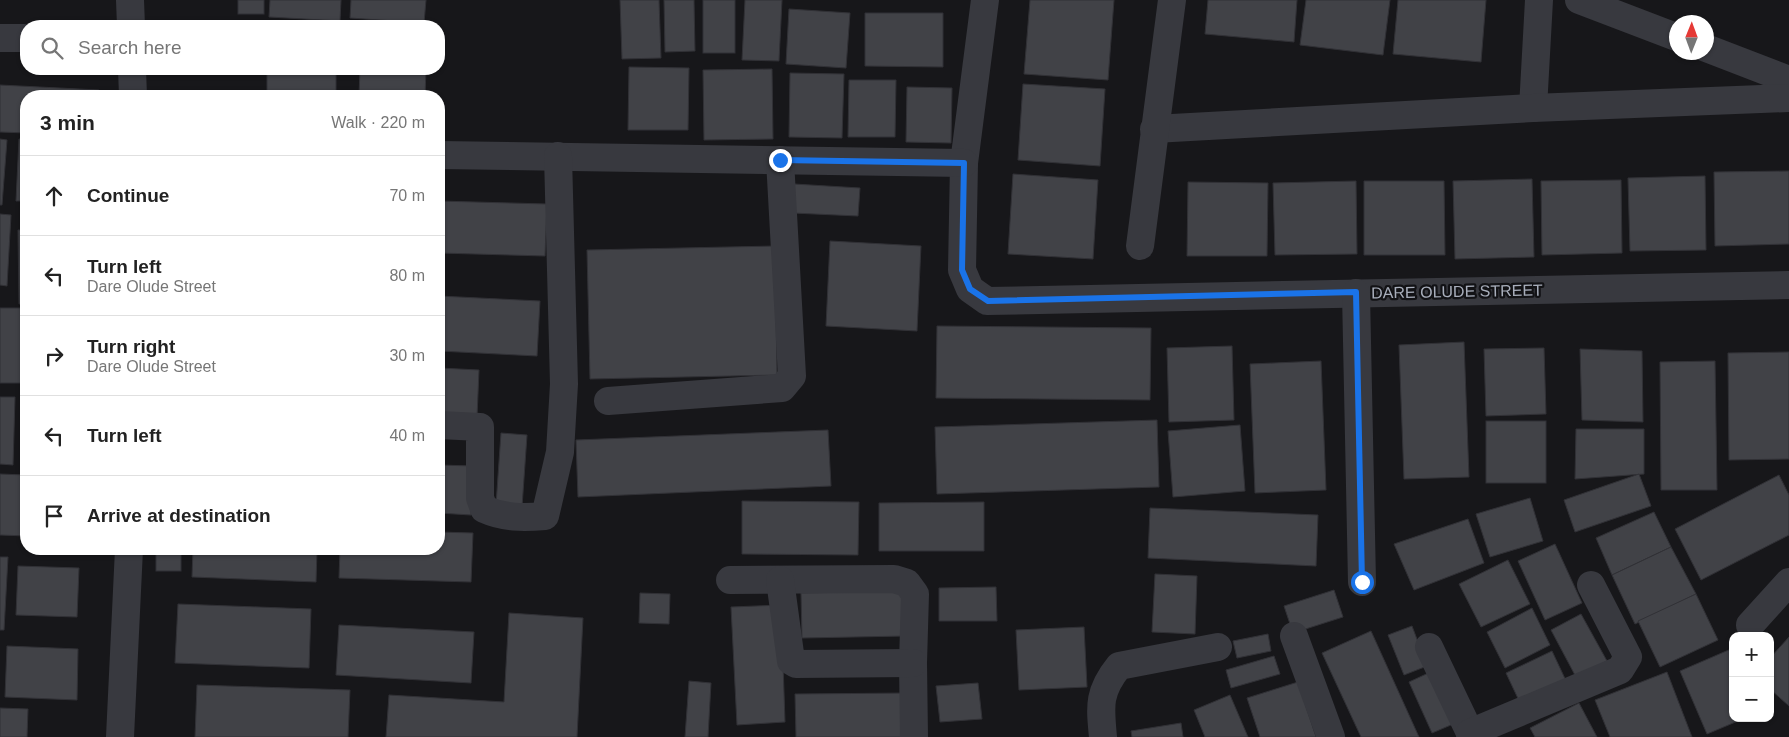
<!DOCTYPE html>
<meta charset="utf-8">
<style>
:root{--surface:#fff;--page:#f2f2f2;--text:#222;--muted:#767676;--line:#e0e0e0}
body{margin:0;font-family:Arial,sans-serif;background:var(--page);color:var(--text)}
.controls{position:absolute;right:15px;bottom:15px;display:grid;overflow:hidden;border-radius:10px;box-shadow:0 1px 4px #0004}
.controls button{width:45px;height:45px;display:grid;place-items:center;padding:0;border:0;border-bottom:1px solid var(--line);background:var(--surface);color:var(--text);font:25px sans-serif}
.compass{position:absolute;left:1669px;top:15px;width:45px;height:45px;border-radius:50%;background:var(--surface);box-shadow:0 1px 4px #0004;rotate:1deg}
.stop{position:absolute;width:15px;height:15px;margin:-11px;border:4px solid #1a73e8;border-radius:50%;background:#fff}
.stop.end{background:#1a73e8;border-color:#fff;box-shadow:0 1px 5px #0008}
.list{margin:0;padding:0;list-style:none}
h2{display:flex;justify-content:space-between;align-items:center;height:65px;margin:0;padding:0 20px;font-size:21px}
h2 small{font-size:16px;font-weight:400;color:var(--muted)}
.list li{display:grid;grid-template-columns:32px 1fr auto;gap:15px;align-items:center;box-sizing:border-box;height:80px;padding:0 20px;border-top:1px solid var(--line)}
.list b{display:block;font-size:19px;white-space:nowrap}
.list p{margin:0;font-size:16px;white-space:nowrap;color:var(--muted)}
.list em{font-size:16px;font-style:normal;color:var(--muted)}
.icon{flex:none;width:28px;height:28px;fill:none;stroke:currentColor;stroke-width:2;stroke-linecap:round;stroke-linejoin:round}
.map{position:relative;flex:none;width:1789px;height:737px;overflow:hidden}
.search{position:absolute;background:var(--surface);box-shadow:0 1px 4px #0004;left:20px;top:20px;width:425px;height:55px;display:flex;align-items:center;gap:12px;box-sizing:border-box;padding:0 18px;border-radius:20px;color:var(--muted);font-size:19px}
.panel{position:absolute;background:var(--surface);box-shadow:0 1px 4px #0004;left:20px;top:90px;width:425px;height:465px;border-radius:20px}
.map>svg:first-child{display:block}
.building{fill:#414247;stroke:#313136}
.lines{fill:none;stroke-linecap:round;stroke-linejoin:round}
.minor{stroke:#38393f;stroke-width:28}
.route{stroke:#1a73e8;stroke-width:6}
.labels{text-anchor:middle;stroke-width:4.5;stroke-linejoin:round;paint-order:stroke}
.street-label{font-size:16px;fill:#a8aebb;stroke:#121215}
</style>
<div class="map">
<svg width="1789" height="737" viewBox="0 0 1789 737">
<rect width="100%" height="100%" fill="#17171a"/>
<g class="building">
<rect x="238" y="0" width="26" height="14"/>
<polygon points="270,0 341,0 340,21 269,17"/>
<polygon points="351,0 426,0 424,23 350,18"/>
<polygon points="620,0 659,0 661,58 622,59"/>
<polygon points="664,0 694,0 695,51 665,52"/>
<rect x="703" y="0" width="32" height="53"/>
<polygon points="745,0 782,0 779,61 742,60"/>
<polygon points="1030,0 1114,0 1108,80 1024,74"/>
<polygon points="1208,0 1297,0 1294,42 1205,34"/>
<polygon points="1306,0 1390,0 1383,55 1300,45"/>
<polygon points="1398,0 1486,0 1481,62 1393,54"/>
<polygon points="789,9 850,13 846,68 786,64"/>
<polygon points="865,13 943,13 943,67 865,66"/>
<polygon points="629,67 689,68 688,130 628,130"/>
<rect x="267" y="69" width="69" height="27"/>
<polygon points="360,69 426,69 425,96 359,96"/>
<polygon points="772,69 773,139 704,140 703,70"/>
<polygon points="790,73 844,74 842,138 789,137"/>
<polygon points="849,80 896,80 895,137 848,137"/>
<polygon points="1023,84 1105,89 1100,166 1018,160"/>
<polygon points="0,85 99,90 99,96 26,96 26,133 0,132"/>
<polygon points="907,87 952,88 951,143 906,142"/>
<polygon points="0,139 7,140 2,205 0,205"/>
<polygon points="19,139 26,139 26,201 16,201"/>
<polygon points="1789,171 1789,244 1715,246 1714,172"/>
<polygon points="1013,174 1098,180 1093,259 1008,254"/>
<polygon points="1705,176 1706,250 1630,251 1628,178"/>
<polygon points="1532,179 1534,257 1455,259 1453,181"/>
<polygon points="1621,180 1622,253 1542,255 1541,181"/>
<polygon points="1356,181 1357,254 1275,255 1273,183"/>
<polygon points="1364,181 1444,181 1445,255 1364,255"/>
<polygon points="1188,182 1268,183 1267,256 1187,256"/>
<polygon points="794,184 860,188 858,216 793,213"/>
<polygon points="439,201 547,204 545,256 439,253"/>
<polygon points="0,214 11,215 7,286 0,285"/>
<polygon points="18,230 26,230 26,304 19,304"/>
<polygon points="830,241 921,246 917,331 826,326"/>
<polygon points="775,246 777,375 590,379 587,250"/>
<polygon points="439,296 540,301 537,356 439,351"/>
<rect x="0" y="308" width="26" height="75"/>
<polygon points="937,326 1151,328 1150,400 936,398"/>
<polygon points="1464,342 1469,477 1404,479 1399,345"/>
<polygon points="1232,346 1234,420 1169,422 1167,348"/>
<polygon points="1544,348 1546,414 1486,416 1484,349"/>
<polygon points="1580,349 1642,351 1643,422 1582,420"/>
<polygon points="1789,352 1789,459 1729,460 1728,353"/>
<polygon points="1321,361 1326,490 1255,493 1250,364"/>
<polygon points="1715,361 1717,490 1661,490 1660,362"/>
<polygon points="439,368 479,370 477,417 439,414"/>
<polygon points="0,397 15,397 13,465 0,464"/>
<polygon points="23,408 26,408 26,458 22,458"/>
<polygon points="1157,420 1159,487 937,494 935,427"/>
<rect x="1486" y="421" width="60" height="62"/>
<polygon points="1240,425 1245,491 1173,497 1168,431"/>
<polygon points="1576,429 1644,429 1644,474 1575,479"/>
<polygon points="828,430 831,486 578,497 576,440"/>
<polygon points="501,433 527,435 522,507 496,505"/>
<polygon points="439,465 473,466 471,515 439,513"/>
<polygon points="0,474 26,475 26,536 0,535"/>
<polygon points="1639,474 1651,506 1575,532 1564,500"/>
<polygon points="1779,475 1789,495 1789,535 1701,580 1675,529"/>
<polygon points="1530,498 1543,541 1490,557 1476,514"/>
<polygon points="742,501 859,502 858,555 742,554"/>
<polygon points="984,502 984,551 879,551 879,503"/>
<polygon points="1150,508 1318,515 1316,566 1148,558"/>
<polygon points="1654,512 1671,547 1612,575 1596,538"/>
<polygon points="1468,519 1484,563 1414,590 1394,544"/>
<polygon points="439,532 473,533 471,582 339,578 340,549 439,549"/>
<polygon points="1555,544 1582,603 1545,620 1518,561"/>
<polygon points="1671,547 1696,594 1635,624 1612,575"/>
<rect x="156" y="549" width="25" height="22"/>
<polygon points="193,549 317,549 316,582 192,577"/>
<polygon points="0,557 8,557 4,630 0,630"/>
<polygon points="1508,560 1530,604 1481,627 1459,584"/>
<polygon points="18,566 79,568 77,617 16,615"/>
<polygon points="1155,574 1197,576 1195,634 1152,632"/>
<polygon points="996,587 997,621 939,621 939,588"/>
<polygon points="1334,590 1343,617 1293,633 1284,606"/>
<polygon points="904,591 905,636 802,638 801,593"/>
<polygon points="640,593 670,594 669,624 639,623"/>
<polygon points="1696,594 1718,640 1660,667 1638,621"/>
<polygon points="178,604 311,609 309,668 175,663"/>
<polygon points="781,605 785,722 737,725 731,607"/>
<polygon points="1532,608 1550,645 1505,668 1487,632"/>
<polygon points="509,613 583,618 577,737 386,737 389,695 504,702"/>
<polygon points="1581,614 1607,661 1576,677 1551,630"/>
<polygon points="339,625 474,632 471,683 336,675"/>
<polygon points="1412,626 1427,666 1404,675 1388,635"/>
<polygon points="1084,627 1087,687 1019,690 1016,630"/>
<polygon points="1371,631 1419,737 1361,737 1322,653"/>
<polygon points="1268,634 1271,651 1237,658 1233,641"/>
<polygon points="1789,637 1789,706 1770,689 1770,658"/>
<polygon points="7,646 78,649 77,700 5,697"/>
<polygon points="1731,649 1733,655 1733,718 1745,718 1707,734 1680,671"/>
<polygon points="1552,651 1568,685 1522,707 1506,673"/>
<polygon points="1274,656 1280,674 1231,688 1226,670"/>
<polygon points="1435,670 1458,722 1432,733 1409,682"/>
<polygon points="1667,672 1692,737 1610,737 1595,700"/>
<polygon points="689,681 711,683 708,737 685,737"/>
<polygon points="1298,682 1316,737 1260,737 1247,698"/>
<polygon points="978,683 982,719 940,722 936,686"/>
<polygon points="197,685 350,690 348,737 195,737"/>
<polygon points="908,693 908,737 796,737 795,694"/>
<polygon points="1230,695 1248,737 1205,737 1194,710"/>
<polygon points="1579,703 1597,737 1535,737 1530,728"/>
<polygon points="0,708 28,709 27,737 0,737"/>
<polygon points="1181,723 1183,737 1132,737 1131,731"/>
</g>
<g class="lines">
<g class="minor">
<polyline points="130,0 131,26"/>
<polyline points="985,0 964,163 962,270 970,289 987,301 1789,285"/>
<polyline points="1579,0 1676,37"/>
<polyline points="0,38 24,38"/>
<polyline points="1706,48 1789,80"/>
<polyline points="132,69 133,96"/>
<polyline points="1533,108 1539,0"/>
<polyline points="1154,129 1533,108 1789,98"/>
<polyline points="439,155 964,163"/>
<polyline points="1140,246 1172,0"/>
<polyline points="1356,293 1362,582"/>
<polyline points="608,401 782,388 792,376 780,160"/>
<path d="M439,425L480,427V498L484,509C504,518 523,518 545,516L560,452L564,384L558,156"/>
<polyline points="730,580 894,579 907,583 915,594 913,663 914,737"/>
<polyline points="780,580 791,661 796,664 913,663"/>
<polyline points="1750,625 1789,582"/>
<polyline points="1294,636 1331,737"/>
<polyline points="1429,647 1472,737"/>
<polyline points="1470,733 1620,670 1628,657 1591,585"/>
<polyline points="120,737 129,549"/>
<path d="M1103,737C1100,706 1098,692 1119,666L1218,647"/>
</g>
</g>
<g class="lines">
<polyline class="route" points="780,160 964,163 962,270 970,289 988,301 1356,292 1362,582"/>
</g>
<g class="labels">
<g class="street-label">
<text transform="translate(1457 291) rotate(-1)" y="6">DARE OLUDE STREET</text>
</g>
</g>
</svg>
<div class="controls">
<button>+</button>
<button>−</button>
</div>
<svg class="compass" viewBox="-18 -18 36 36"><path d="M0-13l5 13h-10z" fill="#e53935"/><path d="M0 13l5-13h-10z" fill="#767676"/></svg>
<div class="stop" style="left:1362px;top:582px"></div>
<div class="stop end" style="left:780px;top:160px"></div>
<div class="search"><svg class="icon" aria-label="search" viewBox="0 0 24 24"><circle cx="10" cy="10" r="6"/><path d="M15 15l6 6"/></svg>Search here</div>
<section class="panel">
<h2>3 min<small>Walk · 220 m</small></h2>
<ul class="list">
<li><svg class="icon" aria-label="ahead" viewBox="0 0 24 24"><path d="M12 20V5M6 11l6-6 6 6"/></svg><div><b>Continue</b></div><em>70 m</em></li>
<li><svg class="icon" aria-label="left" viewBox="0 0 24 24"><path d="M17 20v-9H6M10 6l-5 5 5 5"/></svg><div><b>Turn left</b><p>Dare Olude Street</p></div><em>80 m</em></li>
<li><svg class="icon" aria-label="right" viewBox="0 0 24 24"><path d="M7 20v-9h11M14 6l5 5-5 5"/></svg><div><b>Turn right</b><p>Dare Olude Street</p></div><em>30 m</em></li>
<li><svg class="icon" aria-label="left" viewBox="0 0 24 24"><path d="M17 20v-9H6M10 6l-5 5 5 5"/></svg><div><b>Turn left</b></div><em>40 m</em></li>
<li><svg class="icon" aria-label="arrive" viewBox="0 0 24 24"><path d="M6 21V4h12l-3 4 3 4H6"/></svg><div><b>Arrive at destination</b></div></li>
</ul>
</section>
</div>
